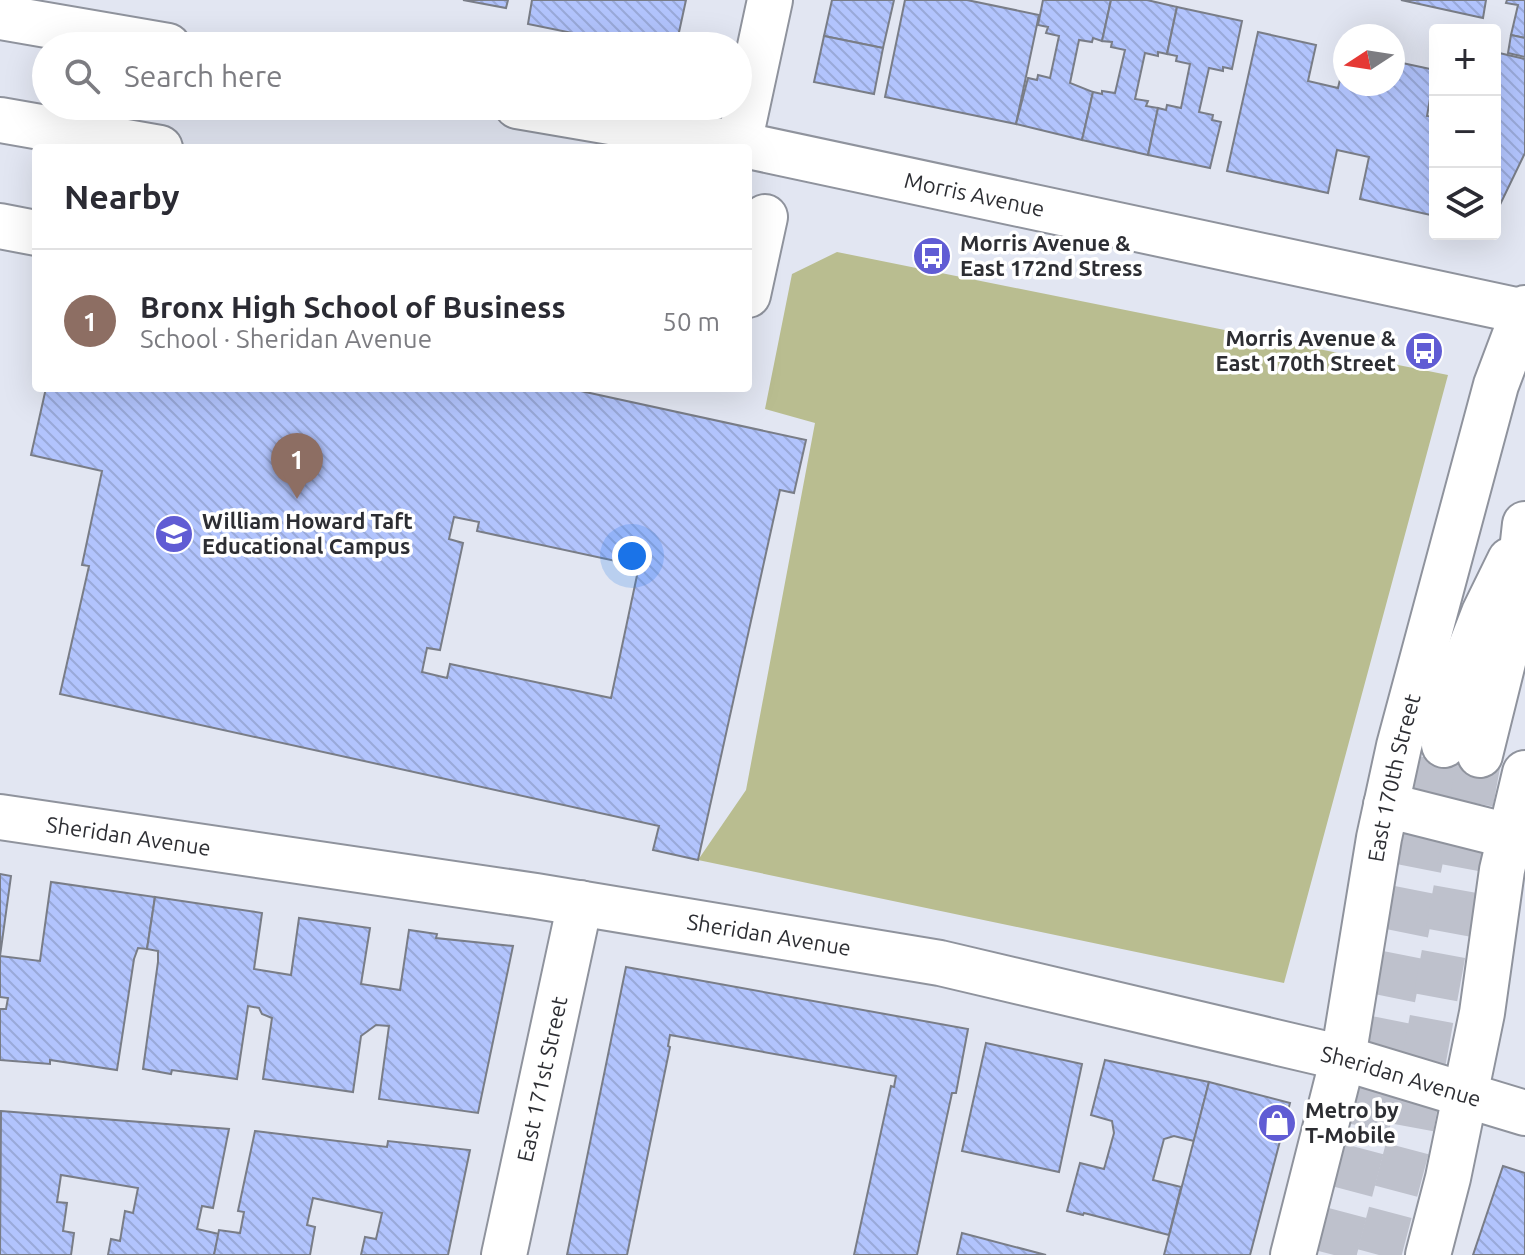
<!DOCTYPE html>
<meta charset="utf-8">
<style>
:root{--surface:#fff;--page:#f2f2f3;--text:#2b2b33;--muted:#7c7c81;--line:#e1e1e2;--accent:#605cd4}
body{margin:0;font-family:Ubuntu,sans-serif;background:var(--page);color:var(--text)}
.controls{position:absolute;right:24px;top:24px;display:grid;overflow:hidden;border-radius:8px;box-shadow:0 8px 32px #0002}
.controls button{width:72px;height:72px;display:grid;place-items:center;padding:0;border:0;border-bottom:2px solid var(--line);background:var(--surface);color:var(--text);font:40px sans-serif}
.compass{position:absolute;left:1333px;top:24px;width:72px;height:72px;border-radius:50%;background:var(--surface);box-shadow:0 8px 32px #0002;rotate:258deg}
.you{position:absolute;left:632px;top:556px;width:28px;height:28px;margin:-20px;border:6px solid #fff;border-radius:50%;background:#1a73e8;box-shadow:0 0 0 12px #1a73e833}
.badge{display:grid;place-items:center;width:52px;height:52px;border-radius:50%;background:var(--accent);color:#fff;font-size:26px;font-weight:700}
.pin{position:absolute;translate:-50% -66px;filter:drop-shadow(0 2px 4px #0008)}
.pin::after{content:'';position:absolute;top:42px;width:28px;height:24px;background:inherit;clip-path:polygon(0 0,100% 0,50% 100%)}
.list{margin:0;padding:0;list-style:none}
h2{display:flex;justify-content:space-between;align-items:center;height:104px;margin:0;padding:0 32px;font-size:34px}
h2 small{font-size:26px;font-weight:400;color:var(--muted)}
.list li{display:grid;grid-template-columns:52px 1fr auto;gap:24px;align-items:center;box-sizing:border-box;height:144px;padding:0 32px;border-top:2px solid var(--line)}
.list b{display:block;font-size:30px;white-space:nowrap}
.list p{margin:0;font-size:26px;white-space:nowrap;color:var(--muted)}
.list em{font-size:26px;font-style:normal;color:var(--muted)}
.icon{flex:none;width:44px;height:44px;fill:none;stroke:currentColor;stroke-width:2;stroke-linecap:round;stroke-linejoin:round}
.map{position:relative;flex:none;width:1525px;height:1255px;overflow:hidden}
.search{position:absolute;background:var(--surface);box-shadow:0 8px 32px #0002;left:32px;top:32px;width:720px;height:88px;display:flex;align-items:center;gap:20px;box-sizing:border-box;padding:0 28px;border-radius:44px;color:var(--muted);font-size:30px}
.panel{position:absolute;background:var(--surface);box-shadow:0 8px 32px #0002;left:32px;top:144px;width:720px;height:248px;border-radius:8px}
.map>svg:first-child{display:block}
.grass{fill:#b9bd90}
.building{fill:url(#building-back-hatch);stroke:#797d87;stroke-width:2;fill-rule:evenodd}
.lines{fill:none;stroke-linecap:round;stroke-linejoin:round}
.minor-tunnel{stroke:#bec1cc;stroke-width:44;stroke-dasharray:44 22;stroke-linecap:butt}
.minor-casing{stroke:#8f939d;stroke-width:48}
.minor{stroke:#fff;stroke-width:44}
.labels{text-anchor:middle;stroke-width:7;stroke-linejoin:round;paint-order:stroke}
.street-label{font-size:22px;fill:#2d2e33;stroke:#fff}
.poi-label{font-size:22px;font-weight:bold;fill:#2d2e33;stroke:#fff;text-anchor:start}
</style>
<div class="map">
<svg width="1525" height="1255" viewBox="0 0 1525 1255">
<defs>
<pattern id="building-back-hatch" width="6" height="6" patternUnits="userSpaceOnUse" patternTransform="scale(2)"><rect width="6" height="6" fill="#b2c4fd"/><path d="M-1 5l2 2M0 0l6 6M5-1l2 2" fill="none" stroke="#99a9d9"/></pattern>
</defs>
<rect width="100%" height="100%" fill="#e2e6f2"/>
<polygon class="grass" points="837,252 1448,375 1284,983 698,860 746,790 815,423 765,409 792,274"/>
<g class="building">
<polygon points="463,0 508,0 506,8"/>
<polygon points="532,0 686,0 676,46 636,46 528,24"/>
<polygon points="832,0 894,0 883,48 824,36"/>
<polygon points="905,0 967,0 1039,15 1016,124 885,97"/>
<polygon points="1043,0 1111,0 1102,41 1093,38 1092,42 1079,40 1070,83 1093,92 1082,140 1016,124 1028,78 1037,80 1038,75 1050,78 1059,36 1046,33 1048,27 1038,25"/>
<polygon points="1111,0 1147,0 1177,7 1167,54 1158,52 1158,56 1145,53 1135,99 1148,101 1146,106 1158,108 1148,155 1082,140 1093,92 1102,94 1102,91 1115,93 1125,50 1111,47 1112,42 1102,41"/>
<polygon points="1401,0 1486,0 1483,18"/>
<polygon points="1507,0 1525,0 1525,38 1511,35 1518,5 1506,3"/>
<polygon points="1177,7 1242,21 1232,69 1223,67 1223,71 1209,68 1199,112 1213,115 1212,120 1221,122 1210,168 1148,155 1158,108 1166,110 1167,105 1181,108 1190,64 1176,61 1177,56 1167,54"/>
<polygon points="1258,32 1316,45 1308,81 1338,88 1345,58 1345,84 1393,84 1393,61 1435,70 1427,116 1433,117 1430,131 1435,132 1435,216 1360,199 1369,157 1337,150 1328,193 1227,171"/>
<polygon points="1511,35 1525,38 1525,57 1508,53"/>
<polygon points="824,36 883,48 874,94 814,82"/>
<polygon points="1495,52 1525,59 1525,153 1495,215"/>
<path d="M46,388H567L806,440L794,493L780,490L698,860L653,850L659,826L60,694L89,566L82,565L102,471L31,455ZM454,517L479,522L477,531L639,566L611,698L450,664L447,678L422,672L427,648L440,650L463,543L449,539Z"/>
<polygon points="0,874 11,876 0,956 40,961 51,882 155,897 147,949 138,948 134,959 117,1070 50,1060 50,1064 0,1060 0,1009 6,1009 8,998 0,997"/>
<polygon points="155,897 262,913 254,969 291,975 299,918 370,928 361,984 400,990 409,930 437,934 436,938 513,946 478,1113 379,1099 389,1026 376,1025 361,1036 353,1092 263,1079 272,1018 262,1014 259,1008 248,1006 237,1079 172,1070 171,1074 143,1069 158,962 158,951 147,949"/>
<polygon points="626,967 968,1029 956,1093 952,1093 917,1255 854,1255 891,1086 894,1087 896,1076 670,1035 668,1046 670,1047 627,1255 567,1255"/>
<polygon points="986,1043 1082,1064 1059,1172 962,1151"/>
<polygon points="1105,1060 1209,1082 1194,1141 1174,1136 1164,1139 1153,1180 1181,1187 1169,1235 1084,1213 1083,1215 1067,1211 1080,1163 1104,1169 1114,1133 1112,1121 1091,1115"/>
<polygon points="1209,1082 1290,1103 1250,1255 1164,1255"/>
<polygon points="1,1111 229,1129 213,1208 202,1206 197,1229 219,1234 214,1255 108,1255 111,1239 120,1241 125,1211 133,1213 138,1188 61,1175 57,1202 67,1203 63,1231 74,1233 71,1255 0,1255"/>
<polygon points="255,1131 387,1147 388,1141 470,1150 448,1255 361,1255 365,1237 376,1239 382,1213 313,1198 307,1225 315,1227 310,1255 214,1255 219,1230 240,1233 244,1212 238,1211"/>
<polygon points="1503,1166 1525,1173 1525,1255 1473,1255"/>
<polygon points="962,1233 1046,1255 957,1255"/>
</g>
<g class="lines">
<g class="minor-tunnel">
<polyline points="1334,1255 1367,1130 1444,745"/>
<polyline points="1379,1255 1409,1142 1480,755"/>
</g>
<defs>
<g id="minor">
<polyline points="0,17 168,46"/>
<path id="s1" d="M517,106L739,144L1525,312"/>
<polyline points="0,120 160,148"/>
<polyline points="739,144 770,0"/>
<polyline points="0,226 36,233"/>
<polyline points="748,295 765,217"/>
<polyline points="1444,745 1463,667 1484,613 1510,560"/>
<polyline points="1480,755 1515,614 1525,524"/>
<polyline points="1386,805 1509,836"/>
<path id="s2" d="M0,817L536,896L940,963L1343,1058L1525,1113"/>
<path id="s3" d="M504,1255L580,903"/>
<path id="s4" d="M1293,1255L1343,1058L1379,838L1399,746L1496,385L1525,308"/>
<polyline points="1428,1255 1448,1178 1482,1013 1502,870 1525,773"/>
</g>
</defs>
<use href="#minor" class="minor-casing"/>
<use href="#minor" class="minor"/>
</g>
<defs>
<symbol id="bus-disc" viewBox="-11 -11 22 22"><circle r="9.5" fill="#605cd4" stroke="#fff"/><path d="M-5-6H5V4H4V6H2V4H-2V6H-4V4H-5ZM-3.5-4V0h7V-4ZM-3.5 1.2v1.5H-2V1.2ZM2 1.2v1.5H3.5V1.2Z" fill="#fff"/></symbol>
<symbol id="school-disc" viewBox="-11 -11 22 22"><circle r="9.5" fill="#605cd4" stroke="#fff"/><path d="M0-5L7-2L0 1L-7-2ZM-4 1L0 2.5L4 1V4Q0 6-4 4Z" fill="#fff"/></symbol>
<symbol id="shop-disc" viewBox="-11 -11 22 22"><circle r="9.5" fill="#605cd4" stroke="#fff"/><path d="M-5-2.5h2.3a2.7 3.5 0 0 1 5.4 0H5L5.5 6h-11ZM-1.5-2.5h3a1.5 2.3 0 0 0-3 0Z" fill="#fff"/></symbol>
</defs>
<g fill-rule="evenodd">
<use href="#bus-disc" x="910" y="234" width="44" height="44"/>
<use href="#bus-disc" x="1402" y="329" width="44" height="44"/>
<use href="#school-disc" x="152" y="512" width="44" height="44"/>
<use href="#shop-disc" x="1255" y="1101" width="44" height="44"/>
</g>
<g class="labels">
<g class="street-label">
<text dy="8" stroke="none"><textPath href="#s1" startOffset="466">Morris Avenue</textPath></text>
<text dy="8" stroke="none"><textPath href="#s4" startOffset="488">East 170th Street</textPath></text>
<text dy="8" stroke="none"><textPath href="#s2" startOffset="130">Sheridan Avenue</textPath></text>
<text dy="8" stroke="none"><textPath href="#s2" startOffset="778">Sheridan Avenue</textPath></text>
<text dy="8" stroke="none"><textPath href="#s2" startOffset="1426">Sheridan Avenue</textPath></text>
<text dy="8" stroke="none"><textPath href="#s3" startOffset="180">East 171st Street</textPath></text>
</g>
<g class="poi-label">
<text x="960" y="251">Morris Avenue &amp;<tspan x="960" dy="25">East 172nd Stress</tspan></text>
<text x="1396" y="346" text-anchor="end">Morris Avenue &amp;<tspan x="1396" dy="25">East 170th Street</tspan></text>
<text x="202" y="529">William Howard Taft<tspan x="202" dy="25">Educational Campus</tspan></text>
<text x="1305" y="1118">Metro by<tspan x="1305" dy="25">T-Mobile</tspan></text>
</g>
</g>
</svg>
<div class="controls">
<button>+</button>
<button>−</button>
<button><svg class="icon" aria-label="layers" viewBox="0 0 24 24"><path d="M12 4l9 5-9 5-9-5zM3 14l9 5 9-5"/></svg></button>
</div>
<svg class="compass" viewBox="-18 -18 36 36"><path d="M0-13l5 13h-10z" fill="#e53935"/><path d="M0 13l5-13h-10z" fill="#7c7c81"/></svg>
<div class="you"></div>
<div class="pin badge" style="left:297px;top:499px;background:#8d6e63">1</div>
<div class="search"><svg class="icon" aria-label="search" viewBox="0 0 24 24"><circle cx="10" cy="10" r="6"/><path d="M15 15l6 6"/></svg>Search here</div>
<section class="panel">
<h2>Nearby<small></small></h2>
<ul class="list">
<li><span class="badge" style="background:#8d6e63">1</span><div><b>Bronx High School of Business</b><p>School · Sheridan Avenue</p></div><em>50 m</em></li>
</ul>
</section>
</div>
